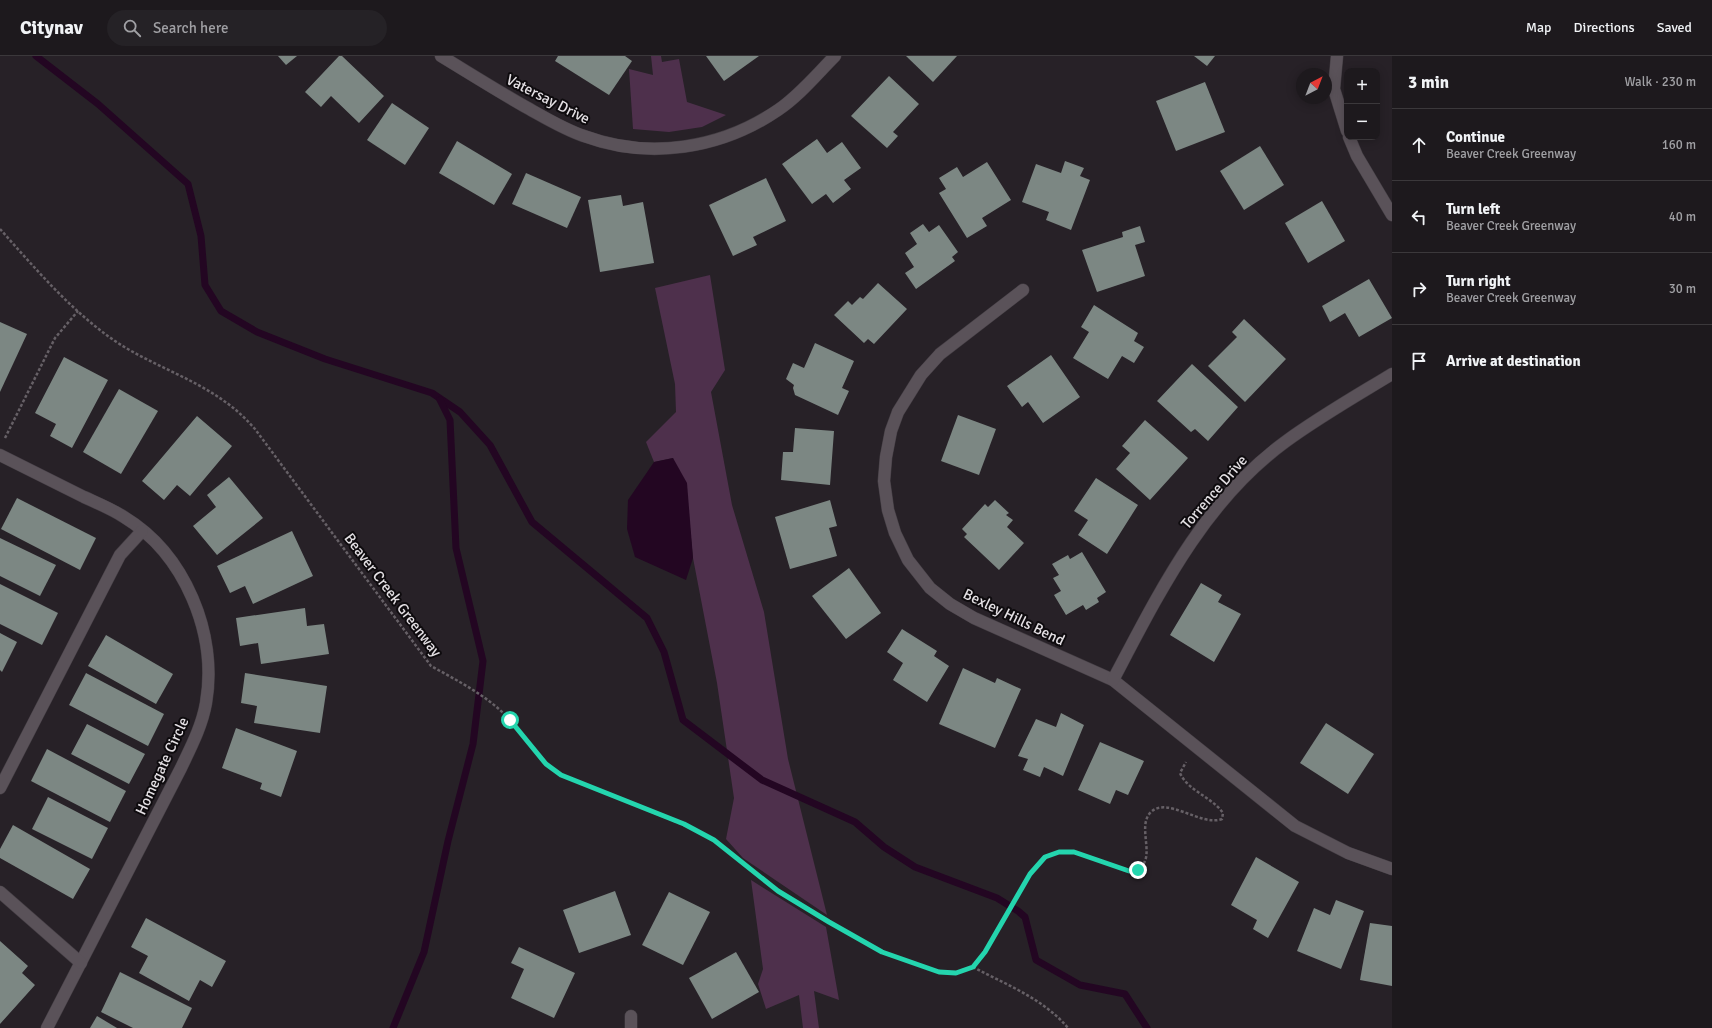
<!DOCTYPE html>
<meta charset="utf-8">
<style>
:root{--surface:#1d191d;--page:#252226;--text:#f1f3f6;--muted:#a0a0a4;--line:#3b383b}
body{margin:0;font-family:Signika,sans-serif;background:var(--page);color:var(--text)}
.controls{position:absolute;right:12px;top:12px;display:grid;overflow:hidden;border-radius:8px;box-shadow:0 2px 10px #0003}
.controls button{width:36px;height:36px;display:grid;place-items:center;padding:0;border:0;border-bottom:1px solid var(--line);background:var(--surface);color:var(--text);font:20px sans-serif}
.compass{position:absolute;left:1296px;top:12px;width:36px;height:36px;border-radius:50%;background:var(--surface);box-shadow:0 2px 10px #0003;rotate:42deg}
.stop{position:absolute;width:12px;height:12px;margin:-9px;border:3px solid #24d5ae;border-radius:50%;background:#fff}
.stop.end{background:#24d5ae;border-color:#fff;box-shadow:0 1px 4px #0008}
.list{margin:0;padding:0;list-style:none}
h2{display:flex;justify-content:space-between;align-items:center;height:52px;margin:0;padding:0 16px;font-size:17px}
h2 small{font-size:13px;font-weight:400;color:var(--muted)}
.list li{display:grid;grid-template-columns:26px 1fr auto;gap:12px;align-items:center;box-sizing:border-box;height:72px;padding:0 16px;border-top:1px solid var(--line)}
.list b{display:block;font-size:15px;white-space:nowrap}
.list p{margin:0;font-size:13px;white-space:nowrap;color:var(--muted)}
.list em{font-size:13px;font-style:normal;color:var(--muted)}
.icon{flex:none;width:22px;height:22px;fill:none;stroke:currentColor;stroke-width:2;stroke-linecap:round;stroke-linejoin:round}
.map{position:relative;flex:none;width:1392px;height:972px;overflow:hidden}
header{display:flex;align-items:center;gap:24px;box-sizing:border-box;height:56px;padding:0 20px;background:var(--surface);border-bottom:1px solid var(--line)}
header strong{font-size:19px}
nav{display:flex;gap:22px;margin-inline-start:auto;font-size:14px}
.search{width:280px;height:36px;background:var(--page);display:flex;align-items:center;gap:10px;box-sizing:border-box;padding:0 14px;border-radius:22px;color:var(--muted);font-size:15px}
main{display:flex}
aside{flex:1;background:var(--surface)}
.map>svg:first-child{display:block}
.green{fill:#4e304c}
.water{fill:#230622}
.lines{fill:none;stroke-linecap:round;stroke-linejoin:round}
.stream{stroke:#230622;stroke-width:7}
.building{fill:#7c8783}
.minor-casing{stroke:#433d43;stroke-width:13}
.path{stroke:#666066;stroke-width:2.5;stroke-dasharray:3 2;stroke-linecap:butt}
.minor{stroke:#5a5259;stroke-width:12}
.route{stroke:#24d5ae;stroke-width:5}
.labels{text-anchor:middle;stroke-width:4;stroke-linejoin:round;paint-order:stroke}
.street-label{font-size:15px;fill:#e4e0e4;stroke:#0e0b0e}
</style>
<header>
<strong>Citynav</strong>
<div class="search"><svg class="icon" aria-label="search" viewBox="0 0 24 24"><circle cx="10" cy="10" r="6"/><path d="M15 15l6 6"/></svg>Search here</div>
<nav><a>Map</a><a>Directions</a><a>Saved</a></nav>
</header>
<main>
<div class="map">
<svg width="1392" height="972" viewBox="0 0 1392 972">
<rect width="100%" height="100%" fill="#272127"/>
<g class="green">
<polygon points="651,0 661,0 662,6 679,3 687,46 726,59 702,71 669,76 633,73 629,13 653,19"/>
<polygon points="710,219 725,314 711,336 732,449 764,556 788,703 827,859 743,802 726,783 734,742 717,627 693,502 690,472 673,402 654,406 646,386 676,356 675,328 655,232"/>
<polygon points="751,824 826,871 839,944 814,935 819,972 803,972 799,939 766,953 758,928 763,913"/>
</g>
<polygon class="water" points="673,402 687,427 693,502 686,524 635,501 627,473 628,444 654,406"/>
<g class="lines">
<g class="stream">
<polyline points="36,0 98,48 188,128 201,180 205,229 221,255 257,276 325,303 432,337 460,356 490,389 532,466 647,562 664,596 683,664 762,724 855,766 884,791 915,811 997,842 1018,855 1025,861 1036,904 1080,929 1125,938 1147,972"/>
<polyline points="393,972 424,896 448,785 473,688 483,605 456,492 450,364 440,344"/>
</g>
</g>
<g class="building">
<polygon points="278,0 297,0 286,9"/>
<polygon points="339,0 342,0 384,40 359,67 331,40 321,51 305,36"/>
<polygon points="558,0 625,0 632,5 609,39 555,5"/>
<polygon points="706,0 759,0 724,25"/>
<polygon points="906,0 957,0 933,26"/>
<polygon points="1194,0 1215,0 1207,10"/>
<polygon points="889,20 919,48 893,76 898,80 887,92 851,60"/>
<polygon points="1205,26 1225,76 1176,95 1156,45"/>
<polygon points="392,47 429,72 405,109 367,84"/>
<polygon points="817,83 827,97 842,86 861,112 844,124 851,133 833,147 826,138 812,148 782,108"/>
<polygon points="457,85 512,118 494,149 439,117"/>
<polygon points="1260,90 1284,129 1244,154 1220,115"/>
<polygon points="1065,105 1084,112 1080,120 1090,124 1071,174 1046,164 1049,156 1022,146 1036,108 1061,117"/>
<polygon points="987,106 1011,144 982,162 987,170 967,182 939,137 946,133 939,122 957,111 963,121"/>
<polygon points="526,117 581,141 567,172 512,148"/>
<polygon points="766,122 786,165 753,181 757,189 733,200 709,149"/>
<polygon points="621,139 623,150 643,146 654,207 600,216 588,144"/>
<polygon points="1322,145 1345,185 1308,207 1285,167"/>
<polygon points="923,168 929,176 939,169 958,196 952,201 955,205 916,233 905,217 914,211 905,197 917,188 910,177"/>
<polygon points="1140,170 1145,186 1135,189 1145,220 1097,236 1082,194 1123,181 1122,176"/>
<polygon points="1369,223 1392,262 1359,281 1345,257 1330,266 1322,250"/>
<polygon points="878,227 907,253 874,288 868,283 864,287 834,259 848,245 852,249 860,241 863,243"/>
<polygon points="1094,249 1138,277 1134,285 1144,291 1134,307 1122,300 1108,323 1073,302 1089,276 1081,271"/>
<polygon points="1244,263 1286,303 1245,346 1208,310 1237,281 1232,276"/>
<polygon points="0,266 27,278 0,336"/>
<polygon points="815,287 854,305 842,332 849,335 838,359 795,339 793,332 794,329 786,323 793,307 804,312"/>
<polygon points="1051,299 1080,341 1043,367 1028,346 1022,351 1007,330"/>
<polygon points="64,301 108,324 72,392 50,380 56,368 35,357"/>
<polygon points="1192,308 1238,351 1208,385 1195,373 1191,376 1157,345"/>
<polygon points="119,333 158,355 121,418 83,396"/>
<polygon points="958,359 996,373 979,419 941,405"/>
<polygon points="197,360 232,390 190,440 177,429 164,444 142,425"/>
<polygon points="1145,364 1188,402 1150,444 1116,413 1130,397 1122,390"/>
<polygon points="795,372 834,375 830,429 781,424 783,396 793,396"/>
<polygon points="229,421 263,462 217,499 193,470 216,451 207,439"/>
<polygon points="1096,422 1138,449 1107,498 1078,479 1088,464 1074,455"/>
<polygon points="17,442 96,482 80,514 1,473"/>
<polygon points="830,444 837,470 829,472 837,500 790,513 775,461"/>
<polygon points="995,444 1009,457 1006,459 1013,464 1007,471 1024,487 999,514 964,481 967,478 962,473 985,448 988,451"/>
<polygon points="292,475 313,520 253,548 245,530 230,537 217,510"/>
<polygon points="0,482 56,509 40,540 0,520"/>
<polygon points="1082,496 1106,536 1097,542 1099,546 1086,554 1083,549 1066,559 1054,539 1061,535 1053,522 1059,519 1052,508 1068,499 1070,503"/>
<polygon points="849,512 881,557 846,583 812,540"/>
<polygon points="1201,527 1222,539 1218,546 1241,558 1214,606 1170,579"/>
<polygon points="0,528 58,557 42,589 0,568"/>
<polygon points="305,552 307,570 324,568 329,598 261,608 258,587 240,590 236,562"/>
<polygon points="902,573 937,595 934,600 949,610 927,646 893,624 903,607 887,596"/>
<polygon points="0,577 17,586 2,616 0,614"/>
<polygon points="106,579 173,618 156,648 88,610"/>
<polygon points="963,612 995,627 997,622 1021,633 995,692 939,668"/>
<polygon points="86,617 164,658 148,690 69,649"/>
<polygon points="245,617 327,630 320,677 254,667 257,650 241,647"/>
<polygon points="1061,657 1084,669 1063,720 1044,711 1040,721 1023,714 1028,703 1018,700 1036,663 1056,671"/>
<polygon points="1326,667 1374,698 1348,738 1300,707"/>
<polygon points="87,668 145,698 129,728 71,698"/>
<polygon points="236,672 297,695 281,741 260,733 262,727 222,712"/>
<polygon points="1100,686 1144,705 1128,739 1116,734 1110,748 1078,734"/>
<polygon points="47,693 126,735 110,766 31,725"/>
<polygon points="48,741 108,772 92,803 32,773"/>
<polygon points="13,769 90,813 73,843 0,802 0,793"/>
<polygon points="1256,801 1299,826 1268,882 1253,873 1257,864 1231,849"/>
<polygon points="615,835 631,879 579,897 563,854"/>
<polygon points="669,836 710,856 683,909 642,889"/>
<polygon points="1336,844 1364,855 1341,913 1297,895 1314,852 1330,859"/>
<polygon points="146,862 226,905 212,931 200,924 189,945 139,917 148,900 131,891"/>
<polygon points="1370,867 1392,870 1392,930 1360,924"/>
<polygon points="0,885 28,910 22,917 35,929 0,968"/>
<polygon points="519,891 575,917 554,962 511,942 524,913 511,907"/>
<polygon points="736,896 759,936 712,963 689,922"/>
<polygon points="120,916 192,952 182,972 133,972 101,956"/>
<polygon points="97,960 117,972 90,972"/>
</g>
<g class="lines">
<defs>
<g id="minor">
<path d="M441,0C469,17 496,34 524,50C544,61 563,73 584,80C649,104 721,93 778,54C799,40 817,18 835,0"/>
<polyline points="1337,0 1334,33 1347,75"/>
<polyline points="1349,81 1357,100 1392,159"/>
<polyline points="1023,234 940,298 921,319 898,356 891,375 886,401 884,425 888,454 895,477 908,504 930,532 950,548 974,562 1113,624 1295,770 1348,797 1392,813"/>
<path d="M0,399C28,413 56,427 84,441C97,447 112,453 124,461C185,498 218,578 206,647C202,670 191,691 181,712L47,972"/>
<path d="M1113,624C1159,537 1203,446 1285,386C1319,361 1356,340 1392,318"/>
<polyline points="0,732 120,499 142,475"/>
<polyline points="0,836 81,907"/>
<polyline points="631,972 631,960"/>
</g>
</defs>
<use href="#minor" class="minor-casing"/>
<g class="path">
<path d="M0,173C35,212 71,255 115,285C149,308 191,321 224,345C236,353 246,363 255,373L431,610C458,625 488,640 509,663C528,683 538,703 561,719L684,769L714,784L778,835L829,866L882,896L939,916L956,917L973,911L985,896L1030,818L1045,801L1059,796H1074L1129,815C1163,811 1134,772 1151,756C1168,740 1201,771 1222,763L1223,757C1212,741 1188,735 1180,717L1186,706"/>
<polyline points="5,382 55,282 78,255"/>
<path d="M973,911C1005,928 1044,943 1068,972"/>
</g>
<use href="#minor" class="minor"/>
</g>
<g class="lines">
<polyline class="route" points="510,664 546,708 561,719 684,768 714,784 778,835 829,866 882,896 939,916 956,917 973,911 985,896 1030,818 1045,801 1059,796 1074,796 1129,815 1138,814"/>
</g>
<g class="labels">
<g class="street-label">
<text transform="translate(548 43) rotate(27)" y="5">Vatersay Drive</text>
<text transform="translate(1214 436) rotate(-49)" y="5">Torrence Drive</text>
<text transform="translate(393 539) rotate(53)" y="5">Beaver Creek Greenway</text>
<text transform="translate(1014 561) rotate(26)" y="5">Bexley Hills Bend</text>
<text transform="translate(162 710) rotate(-65)" y="5">Homegate Circle</text>
</g>
</g>
</svg>
<div class="controls">
<button>+</button>
<button>−</button>
</div>
<svg class="compass" viewBox="-18 -18 36 36"><path d="M0-13l5 13h-10z" fill="#e53935"/><path d="M0 13l5-13h-10z" fill="#a0a0a4"/></svg>
<div class="stop" style="left:510px;top:664px"></div>
<div class="stop end" style="left:1138px;top:814px"></div>
</div>
<aside>
<h2>3 min<small>Walk · 230 m</small></h2>
<ul class="list">
<li><svg class="icon" aria-label="ahead" viewBox="0 0 24 24"><path d="M12 20V5M6 11l6-6 6 6"/></svg><div><b>Continue</b><p>Beaver Creek Greenway</p></div><em>160 m</em></li>
<li><svg class="icon" aria-label="left" viewBox="0 0 24 24"><path d="M17 20v-9H6M10 6l-5 5 5 5"/></svg><div><b>Turn left</b><p>Beaver Creek Greenway</p></div><em>40 m</em></li>
<li><svg class="icon" aria-label="right" viewBox="0 0 24 24"><path d="M7 20v-9h11M14 6l5 5-5 5"/></svg><div><b>Turn right</b><p>Beaver Creek Greenway</p></div><em>30 m</em></li>
<li><svg class="icon" aria-label="arrive" viewBox="0 0 24 24"><path d="M6 21V4h12l-3 4 3 4H6"/></svg><div><b>Arrive at destination</b></div></li>
</ul>
</aside>
</main>
